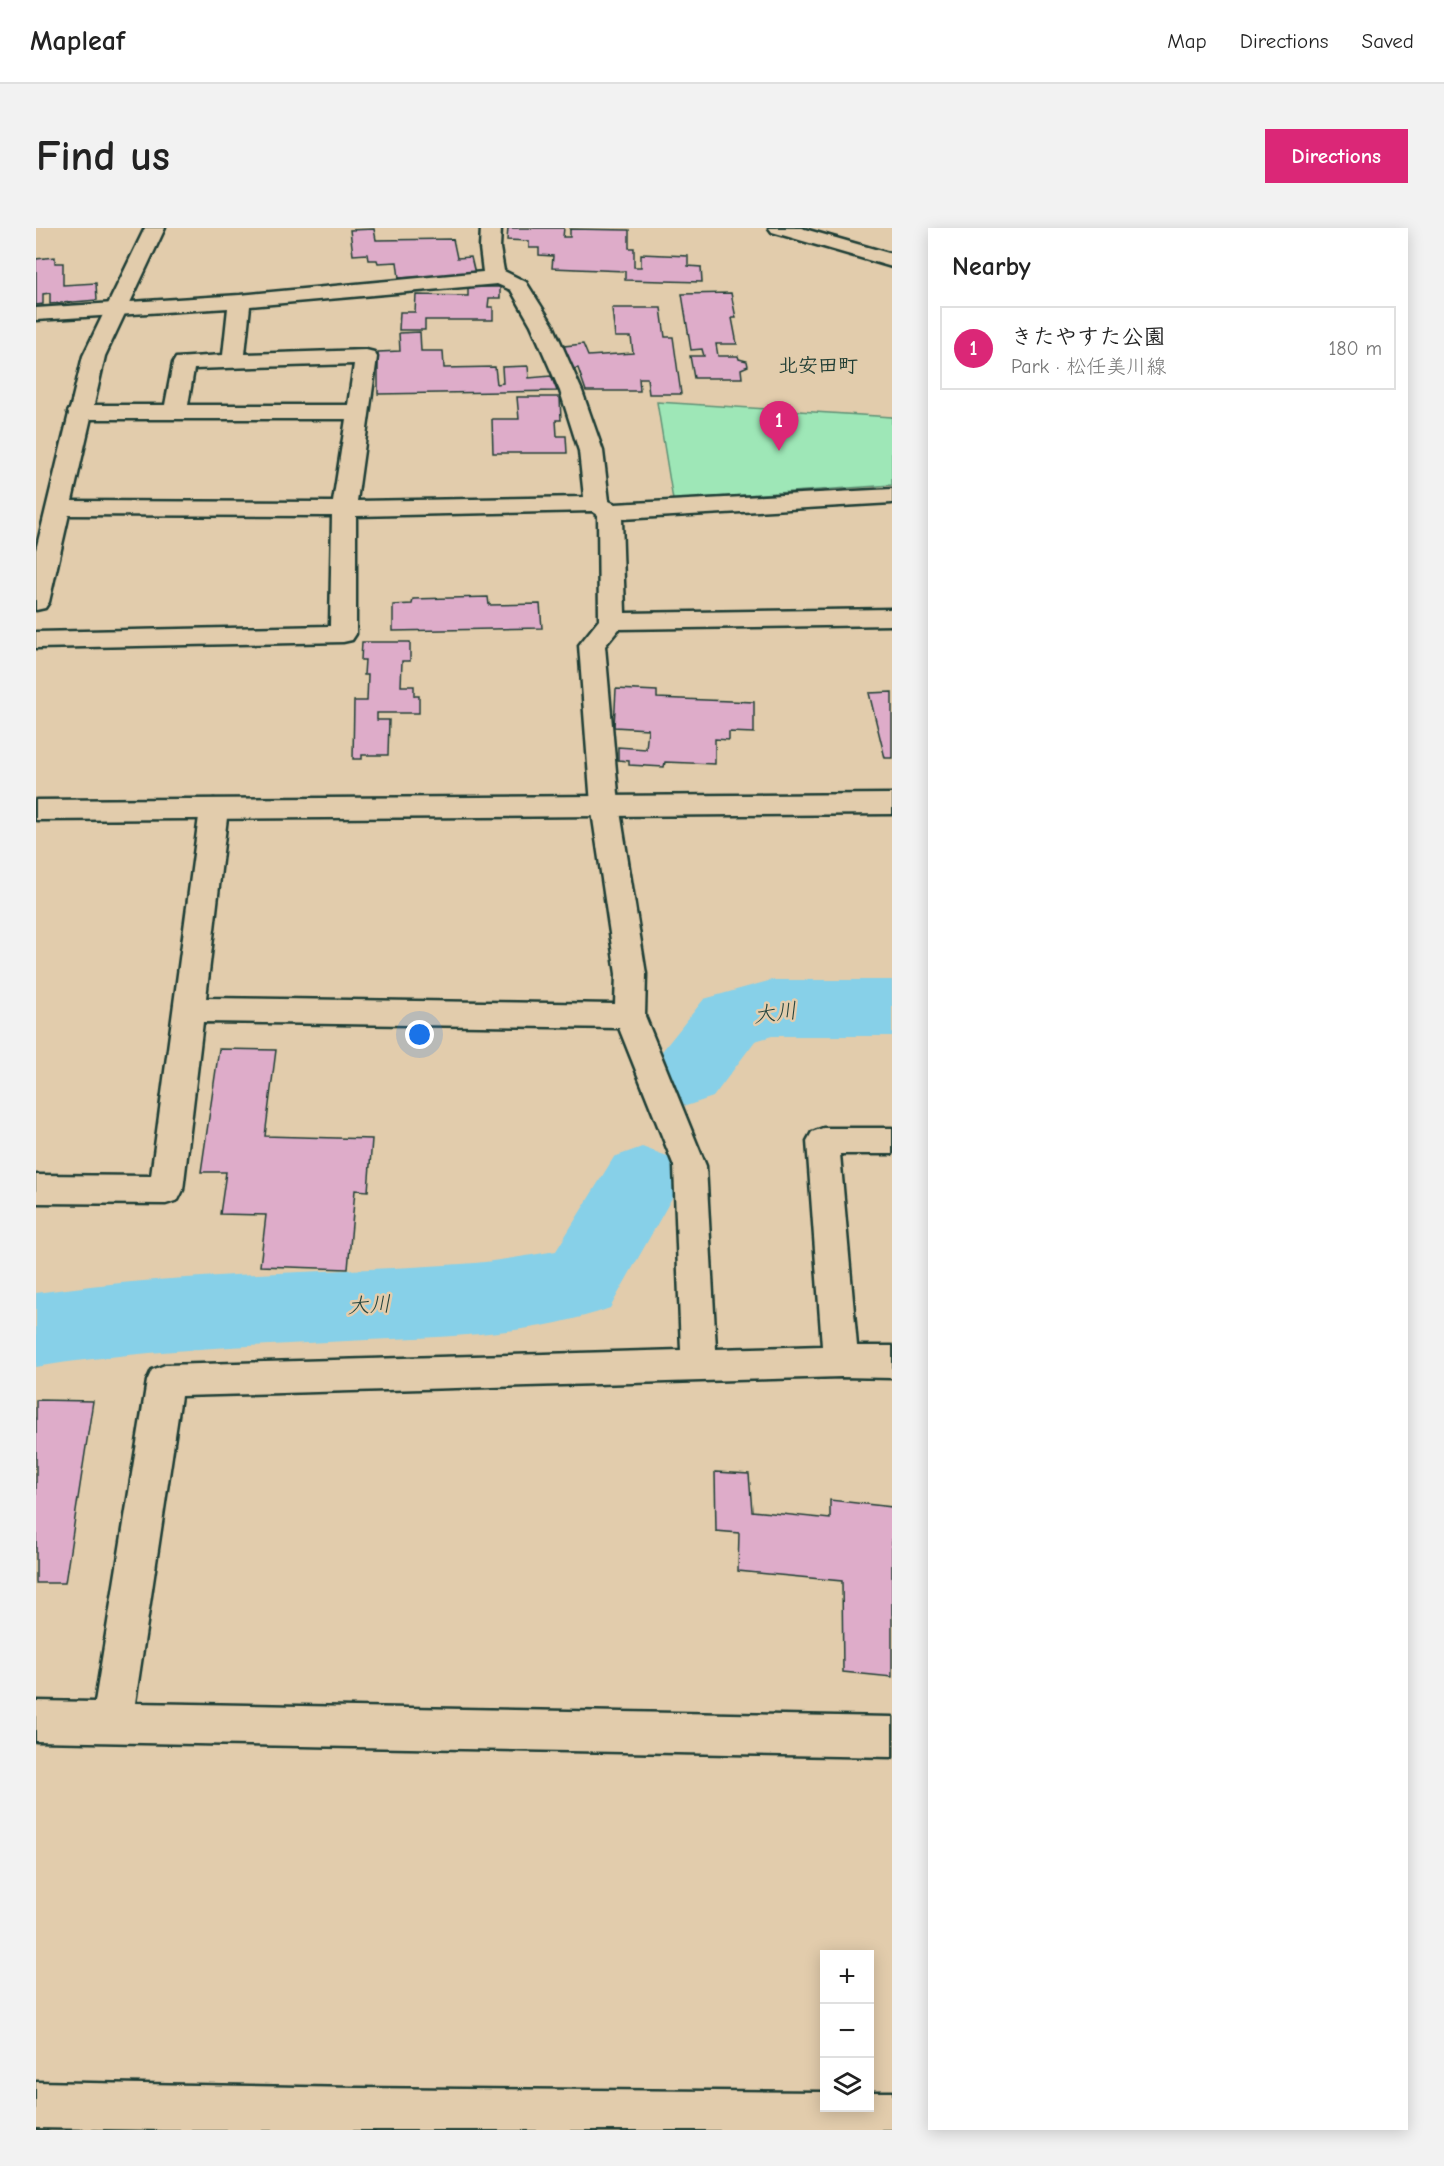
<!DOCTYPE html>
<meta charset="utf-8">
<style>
:root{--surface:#fff;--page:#f2f2f2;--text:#222;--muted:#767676;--line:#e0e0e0;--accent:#db2777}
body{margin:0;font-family:"Comic Neue","Klee One",sans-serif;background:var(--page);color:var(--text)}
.controls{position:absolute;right:18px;bottom:18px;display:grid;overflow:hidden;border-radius:0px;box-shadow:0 3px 15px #0003}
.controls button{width:54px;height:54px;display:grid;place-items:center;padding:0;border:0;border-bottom:2px solid var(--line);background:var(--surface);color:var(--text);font:30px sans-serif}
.you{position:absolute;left:384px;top:807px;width:21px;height:21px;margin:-15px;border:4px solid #fff;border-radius:50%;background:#1a73e8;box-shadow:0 0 0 9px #1a73e833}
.badge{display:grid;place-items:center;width:39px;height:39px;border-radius:50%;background:var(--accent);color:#fff;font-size:20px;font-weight:700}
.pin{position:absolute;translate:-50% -50px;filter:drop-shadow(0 2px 3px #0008)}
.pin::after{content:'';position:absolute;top:32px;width:21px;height:18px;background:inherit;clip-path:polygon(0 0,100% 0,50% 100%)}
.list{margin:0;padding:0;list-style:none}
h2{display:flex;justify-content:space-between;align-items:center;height:78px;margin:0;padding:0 24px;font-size:26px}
h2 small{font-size:20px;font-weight:400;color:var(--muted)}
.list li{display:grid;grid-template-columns:39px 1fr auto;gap:18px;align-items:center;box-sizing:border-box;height:84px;margin:0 12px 12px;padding:0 12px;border:2px solid var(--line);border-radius:0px}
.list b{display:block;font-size:22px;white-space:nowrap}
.list p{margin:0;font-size:20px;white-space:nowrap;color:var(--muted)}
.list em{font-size:20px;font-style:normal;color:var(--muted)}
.icon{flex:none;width:33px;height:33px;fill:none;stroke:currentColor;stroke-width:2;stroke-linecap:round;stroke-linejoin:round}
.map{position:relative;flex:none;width:856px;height:1902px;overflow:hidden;border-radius:0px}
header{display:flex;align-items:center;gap:36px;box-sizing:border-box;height:84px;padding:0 30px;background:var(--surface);border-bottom:2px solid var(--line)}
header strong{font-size:28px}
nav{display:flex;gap:33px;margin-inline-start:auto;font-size:21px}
.intro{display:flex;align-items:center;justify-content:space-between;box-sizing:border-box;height:144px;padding:0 36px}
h1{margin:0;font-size:42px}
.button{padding:15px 27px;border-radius:0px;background:var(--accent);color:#fff;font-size:21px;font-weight:700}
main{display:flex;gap:36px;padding:0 36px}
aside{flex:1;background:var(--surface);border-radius:0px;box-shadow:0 3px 15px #0003}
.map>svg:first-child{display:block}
.green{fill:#9ee7b7;stroke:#5e9276;stroke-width:1.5}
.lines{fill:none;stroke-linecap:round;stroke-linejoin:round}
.river{fill:#87d0e8;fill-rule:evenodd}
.building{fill:#deacc9;stroke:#1f3d34;stroke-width:1.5}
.minor-casing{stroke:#1f3d34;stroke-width:5}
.tertiary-casing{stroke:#1f3d34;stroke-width:5}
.secondary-casing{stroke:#1f3d34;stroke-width:5}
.minor{fill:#e2ccac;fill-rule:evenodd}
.tertiary{fill:#e2ccac;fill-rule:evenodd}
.secondary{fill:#e2ccac;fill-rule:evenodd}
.labels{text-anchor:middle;stroke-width:5;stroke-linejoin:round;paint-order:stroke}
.far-quarter-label{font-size:20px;font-weight:bold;fill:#1f3d34;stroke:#e2ccac}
.water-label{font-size:22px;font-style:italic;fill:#24443d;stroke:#e2ccac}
</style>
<header>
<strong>Mapleaf</strong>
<nav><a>Map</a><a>Directions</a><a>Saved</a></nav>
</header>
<div class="intro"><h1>Find us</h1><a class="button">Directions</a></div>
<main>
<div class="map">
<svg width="856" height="1902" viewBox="0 0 856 1902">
<rect width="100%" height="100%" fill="#e2ccac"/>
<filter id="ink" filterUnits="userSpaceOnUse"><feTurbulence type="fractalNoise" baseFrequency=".0167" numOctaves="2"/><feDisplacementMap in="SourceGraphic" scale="12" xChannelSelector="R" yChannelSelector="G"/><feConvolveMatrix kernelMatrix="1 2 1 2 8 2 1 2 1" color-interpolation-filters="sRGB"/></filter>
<g filter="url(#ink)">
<polygon class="green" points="621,174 856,189 856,257 637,272"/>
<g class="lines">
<g class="river">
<polygon points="736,752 856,752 856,808 736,808 719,813 677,869 650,878 623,869 612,848 623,827 668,771"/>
<path d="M606,919L634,929L646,952L574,1080C499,1107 411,1109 331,1112C221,1118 110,1121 0,1139V1065C141,1044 284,1046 425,1036C457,1034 489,1028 520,1023L578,929Z"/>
</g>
</g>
<g class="building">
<polygon points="472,0 528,0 527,9 534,9 534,1 593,2 593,20 598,20 598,39 605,39 605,26 652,28 652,38 665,39 666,54 589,52 589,43 516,40 517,28 503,27 503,20 493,20 493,13 471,12"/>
<polygon points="338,1 340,12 417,11 421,30 435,29 439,46 363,50 361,34 342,35 341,32 332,32 331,26 317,27 314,2"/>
<polygon points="19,29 19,35 27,35 27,57 60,55 61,72 14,76 14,65 7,66 7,76 0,77 0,31"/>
<polygon points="432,59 464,59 464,70 453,70 452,79 457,79 457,92 389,92 389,102 363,102 364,84 379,84 380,67 432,68"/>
<polygon points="695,65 700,90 696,90 701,116 680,116 682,128 702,128 703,131 711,133 712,138 705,141 706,150 658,150 654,128 668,128 666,121 655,122 646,66"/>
<polygon points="576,80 625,80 629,109 637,109 645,166 613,166 611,150 603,150 604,163 550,163 542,140 536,141 528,118 547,116 552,128 597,125 595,109 579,109"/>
<polygon points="384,104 385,123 407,123 408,140 459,139 461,156 467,155 466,139 492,138 493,150 515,148 521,163 342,166 342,124 364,123 363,105"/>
<polygon points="481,169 524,169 525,192 520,192 521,208 530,208 531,225 457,225 456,191 483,191"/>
<polygon points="452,369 453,377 504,376 506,400 357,403 357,377 376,376 377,371"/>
<polygon points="326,414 374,414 374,433 366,433 365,458 378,458 378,468 383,468 383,485 341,485 341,492 353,492 352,527 326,527 326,531 317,531 318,473 331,473 332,447 328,447 329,432 325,432"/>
<polygon points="580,461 621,463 621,470 718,474 718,505 693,504 693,512 679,511 679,536 629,534 628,539 593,537 593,533 582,532 582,519 610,521 612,501 578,499"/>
<polygon points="856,464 856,530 849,530 833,465"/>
<polygon points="183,821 240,822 229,908 336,911 332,963 319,962 312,1041 224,1038 230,987 184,986 190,944 165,944"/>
<polygon points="0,1172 57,1173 29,1355 0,1355"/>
<polygon points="679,1244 713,1246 716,1283 794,1291 794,1272 856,1279 856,1449 807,1444 806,1353 702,1343 703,1305 680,1303"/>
</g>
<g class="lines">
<defs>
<g id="minor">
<path d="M445,0H465L464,20L468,43L490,54L517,97L546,163L567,223L573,273L579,276L856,261V275L586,291L589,385L856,381V397L583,401L569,418L583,577L610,746L609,788L670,938L680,1121L786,1118L771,913L776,904L787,900H856V926H804L821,1118H856V1150L805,1149L145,1168L99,1475L856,1489V1529L0,1513V1473L59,1474L111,1153L116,1142L129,1137L645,1122L638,938L583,800L167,794L147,962L142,972L130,976L0,975V947L115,948L164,581L168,574L178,571L188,574L192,581L170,770L579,776L580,746L555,577L543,417L563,392L562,287L556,283L320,288V406L316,412L307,414L0,420V404L294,398L296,288L23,287L14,285L11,280L14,275L23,273L297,274L310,191H43L35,189L32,184L35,179L43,177H129L137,135L140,130L187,127L192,80L0,92V80L204,67L447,44L444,20ZM461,56L475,62L495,97L524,163L543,223L548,269L321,273L341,129L338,124L330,122L209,126L214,78ZM318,136L312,177H152L158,141Z"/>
<polygon points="0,1854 318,1860 788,1864 788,1880 834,1880 834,1864 856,1864 856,1902 126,1902 0,1900"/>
</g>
<g id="tertiary">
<polygon points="109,0 129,0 69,128 13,374 9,380 0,382 0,322 47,128"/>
<polygon points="856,566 856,586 0,592 0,572"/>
</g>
<polygon id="secondary" points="733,0 765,0 856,26 856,39 736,4"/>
</defs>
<use href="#minor" class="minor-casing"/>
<use href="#tertiary" class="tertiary-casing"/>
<use href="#secondary" class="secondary-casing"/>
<use href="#minor" class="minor"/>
<use href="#tertiary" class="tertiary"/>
<use href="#secondary" class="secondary"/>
</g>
</g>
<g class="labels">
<g class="far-quarter-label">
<text x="782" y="144">北安田町</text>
</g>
<g class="water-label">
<text transform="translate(739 784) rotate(-7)" y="8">大川</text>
<text transform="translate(333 1076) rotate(-3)" y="8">大川</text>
</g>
</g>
</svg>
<div class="controls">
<button>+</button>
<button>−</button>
<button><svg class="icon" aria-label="layers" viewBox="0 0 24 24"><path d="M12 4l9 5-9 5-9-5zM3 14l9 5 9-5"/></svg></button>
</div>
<div class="you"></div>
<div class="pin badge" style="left:743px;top:223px">1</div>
</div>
<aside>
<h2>Nearby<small></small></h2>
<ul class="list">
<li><span class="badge">1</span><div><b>きたやすた公園</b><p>Park · 松任美川線</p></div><em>180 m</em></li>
</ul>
</aside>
</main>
